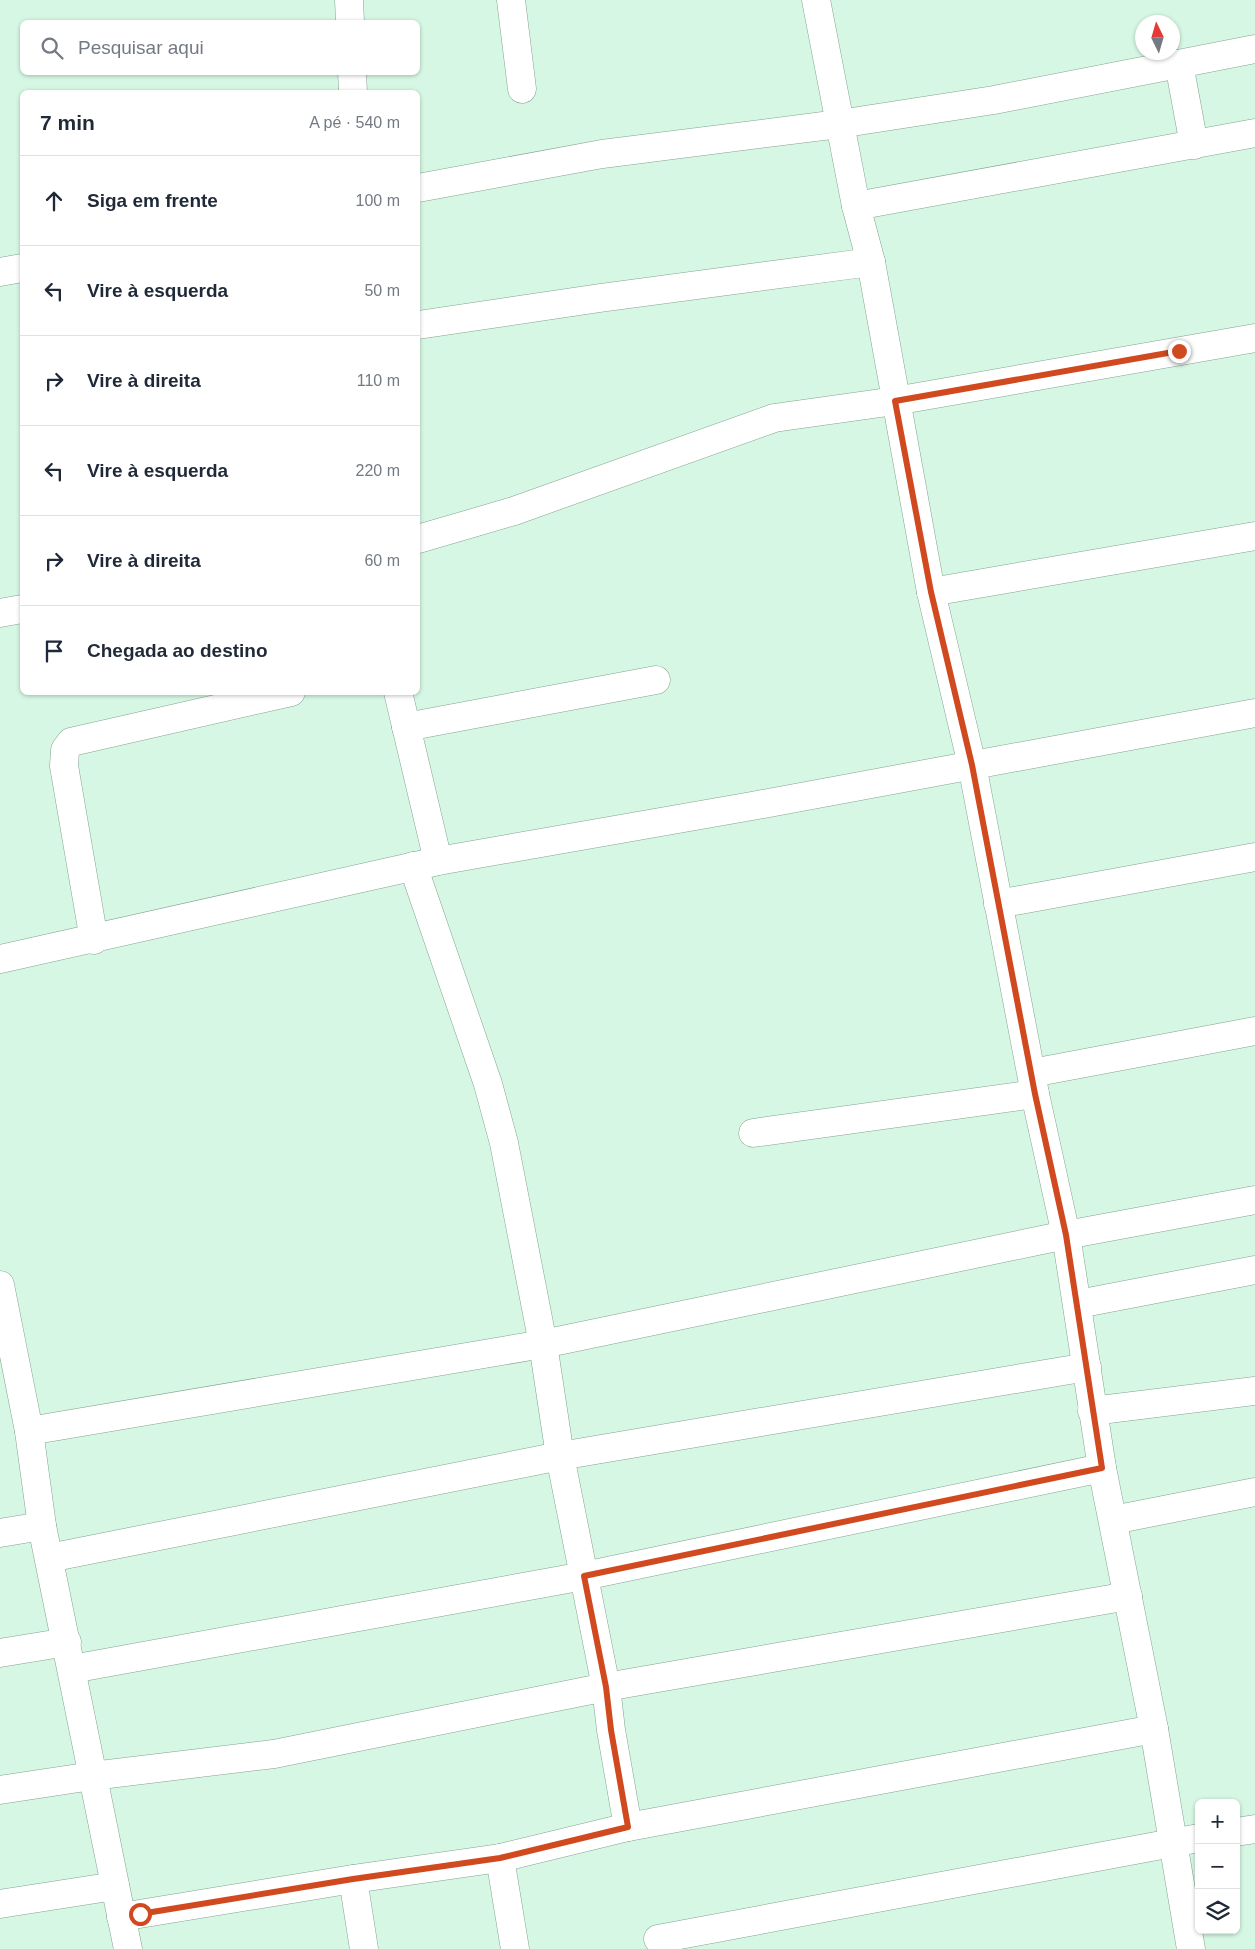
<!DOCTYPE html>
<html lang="pt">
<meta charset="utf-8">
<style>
:root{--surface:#fff;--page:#f6f6f7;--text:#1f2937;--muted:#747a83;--line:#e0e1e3}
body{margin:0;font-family:Helvetica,sans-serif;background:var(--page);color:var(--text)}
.controls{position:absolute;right:15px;bottom:15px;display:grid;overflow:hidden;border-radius:8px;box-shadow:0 1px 4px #0004}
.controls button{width:45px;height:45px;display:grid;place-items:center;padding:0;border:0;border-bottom:1px solid var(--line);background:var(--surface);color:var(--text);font:25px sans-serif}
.compass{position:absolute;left:1135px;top:15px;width:45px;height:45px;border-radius:50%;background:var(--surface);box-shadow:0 1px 4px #0004;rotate:355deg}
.stop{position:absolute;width:15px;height:15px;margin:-11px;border:4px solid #d1491e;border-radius:50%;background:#fff}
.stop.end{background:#d1491e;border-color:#fff;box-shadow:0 1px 5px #0008}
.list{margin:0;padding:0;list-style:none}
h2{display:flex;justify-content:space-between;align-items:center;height:65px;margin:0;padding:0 20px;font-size:21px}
h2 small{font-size:16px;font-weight:400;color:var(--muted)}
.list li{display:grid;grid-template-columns:32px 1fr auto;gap:15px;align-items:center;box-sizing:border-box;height:90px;padding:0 20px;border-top:1px solid var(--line)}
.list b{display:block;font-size:19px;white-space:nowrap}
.list em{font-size:16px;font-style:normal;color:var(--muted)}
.icon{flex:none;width:28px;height:28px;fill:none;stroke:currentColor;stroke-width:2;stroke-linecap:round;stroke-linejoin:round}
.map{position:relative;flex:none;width:1255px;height:1949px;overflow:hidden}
.search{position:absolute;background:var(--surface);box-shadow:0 1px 4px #0004;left:20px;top:20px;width:400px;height:55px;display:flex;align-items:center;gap:12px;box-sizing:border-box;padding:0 18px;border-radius:8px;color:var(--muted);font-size:19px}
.panel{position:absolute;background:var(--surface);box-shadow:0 1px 4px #0004;left:20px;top:90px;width:400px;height:605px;border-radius:8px}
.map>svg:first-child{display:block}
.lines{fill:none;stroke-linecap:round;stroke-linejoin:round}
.minor-casing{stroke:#84a391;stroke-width:29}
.minor{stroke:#fff;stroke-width:28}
.route{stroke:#d1491e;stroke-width:6}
</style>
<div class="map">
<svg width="1255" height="1949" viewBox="0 0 1255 1949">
<rect width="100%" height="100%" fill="#d6f7e3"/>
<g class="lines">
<defs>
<g id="minor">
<polyline points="349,0 350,22"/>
<polyline points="511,0 522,89"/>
<polyline points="816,0 856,206 871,262 931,592 972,765 1035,1094 1066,1235 1102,1468 1154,1729 1191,1949"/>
<polyline points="1179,64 1194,145"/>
<polyline points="352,72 353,92"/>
<polyline points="418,188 602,154 839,124 994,100 1255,49"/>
<polyline points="856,206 1255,133"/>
<polyline points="0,272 22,268"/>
<polyline points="418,325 600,298 871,262"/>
<polyline points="418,539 514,511 774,418 895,401 1255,338"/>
<polyline points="931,592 1255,536"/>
<polyline points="0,613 22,609"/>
<polyline points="398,692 438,861"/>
<polyline points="406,727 656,680"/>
<polyline points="413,866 488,1084 504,1143 543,1344 560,1456 606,1687 611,1730 628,1827"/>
<polyline points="998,904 1255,857"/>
<polyline points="94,940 64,766 65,750 71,742 291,692"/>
<polyline points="0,959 438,861 752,806 1255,713"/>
<polyline points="1032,1073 1255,1031"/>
<polyline points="753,1133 1035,1094"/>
<polyline points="0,1285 29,1431 42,1526 128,1949"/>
<polyline points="1078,1304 1255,1270"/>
<polyline points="1092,1411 1255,1391"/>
<polyline points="29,1431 543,1344 1066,1235 1255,1200"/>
<polyline points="1113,1520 1255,1492"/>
<polyline points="0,1533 42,1526"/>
<polyline points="49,1558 560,1456 1087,1367"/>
<polyline points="0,1653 67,1642"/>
<polyline points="72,1669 584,1576 1102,1468"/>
<polyline points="0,1790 92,1776 274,1754 606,1687 1128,1596"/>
<polyline points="1236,1832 1255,1829"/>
<polyline points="500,1858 515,1949"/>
<polyline points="353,1879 364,1949"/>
<polyline points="0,1904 115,1886"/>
<polyline points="121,1917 353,1879 500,1858 628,1827 1154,1729"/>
<polyline points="658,1939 1199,1838"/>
</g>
</defs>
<use href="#minor" class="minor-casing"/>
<use href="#minor" class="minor"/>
</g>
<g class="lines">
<polyline class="route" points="140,1914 353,1879 500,1858 628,1827 611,1730 606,1687 584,1576 1102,1468 1066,1235 1035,1094 972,765 931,592 895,401 1179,351"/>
</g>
</svg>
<div class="controls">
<button>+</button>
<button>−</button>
<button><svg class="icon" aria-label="layers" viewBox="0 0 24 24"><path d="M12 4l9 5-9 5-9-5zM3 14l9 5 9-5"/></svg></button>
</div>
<svg class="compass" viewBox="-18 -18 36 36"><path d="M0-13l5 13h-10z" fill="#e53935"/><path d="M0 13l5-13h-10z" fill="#747a83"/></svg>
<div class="stop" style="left:140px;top:1914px"></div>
<div class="stop end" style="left:1179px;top:351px"></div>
<div class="search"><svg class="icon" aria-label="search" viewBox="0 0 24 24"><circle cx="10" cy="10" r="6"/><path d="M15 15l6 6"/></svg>Pesquisar aqui</div>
<section class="panel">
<h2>7 min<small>A pé · 540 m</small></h2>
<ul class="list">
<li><svg class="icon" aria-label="ahead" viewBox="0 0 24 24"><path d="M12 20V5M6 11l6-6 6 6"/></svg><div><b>Siga em frente</b></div><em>100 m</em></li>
<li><svg class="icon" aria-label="left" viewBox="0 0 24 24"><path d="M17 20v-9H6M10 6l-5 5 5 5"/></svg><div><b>Vire à esquerda</b></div><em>50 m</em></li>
<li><svg class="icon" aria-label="right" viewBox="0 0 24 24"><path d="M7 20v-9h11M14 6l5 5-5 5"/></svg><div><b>Vire à direita</b></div><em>110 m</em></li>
<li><svg class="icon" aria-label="left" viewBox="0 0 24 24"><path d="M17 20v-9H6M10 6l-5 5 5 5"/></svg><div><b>Vire à esquerda</b></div><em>220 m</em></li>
<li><svg class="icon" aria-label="right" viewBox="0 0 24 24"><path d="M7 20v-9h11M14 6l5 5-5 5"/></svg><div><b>Vire à direita</b></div><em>60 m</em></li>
<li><svg class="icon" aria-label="arrive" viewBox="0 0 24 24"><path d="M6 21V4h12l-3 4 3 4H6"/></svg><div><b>Chegada ao destino</b></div></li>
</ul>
</section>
</div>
